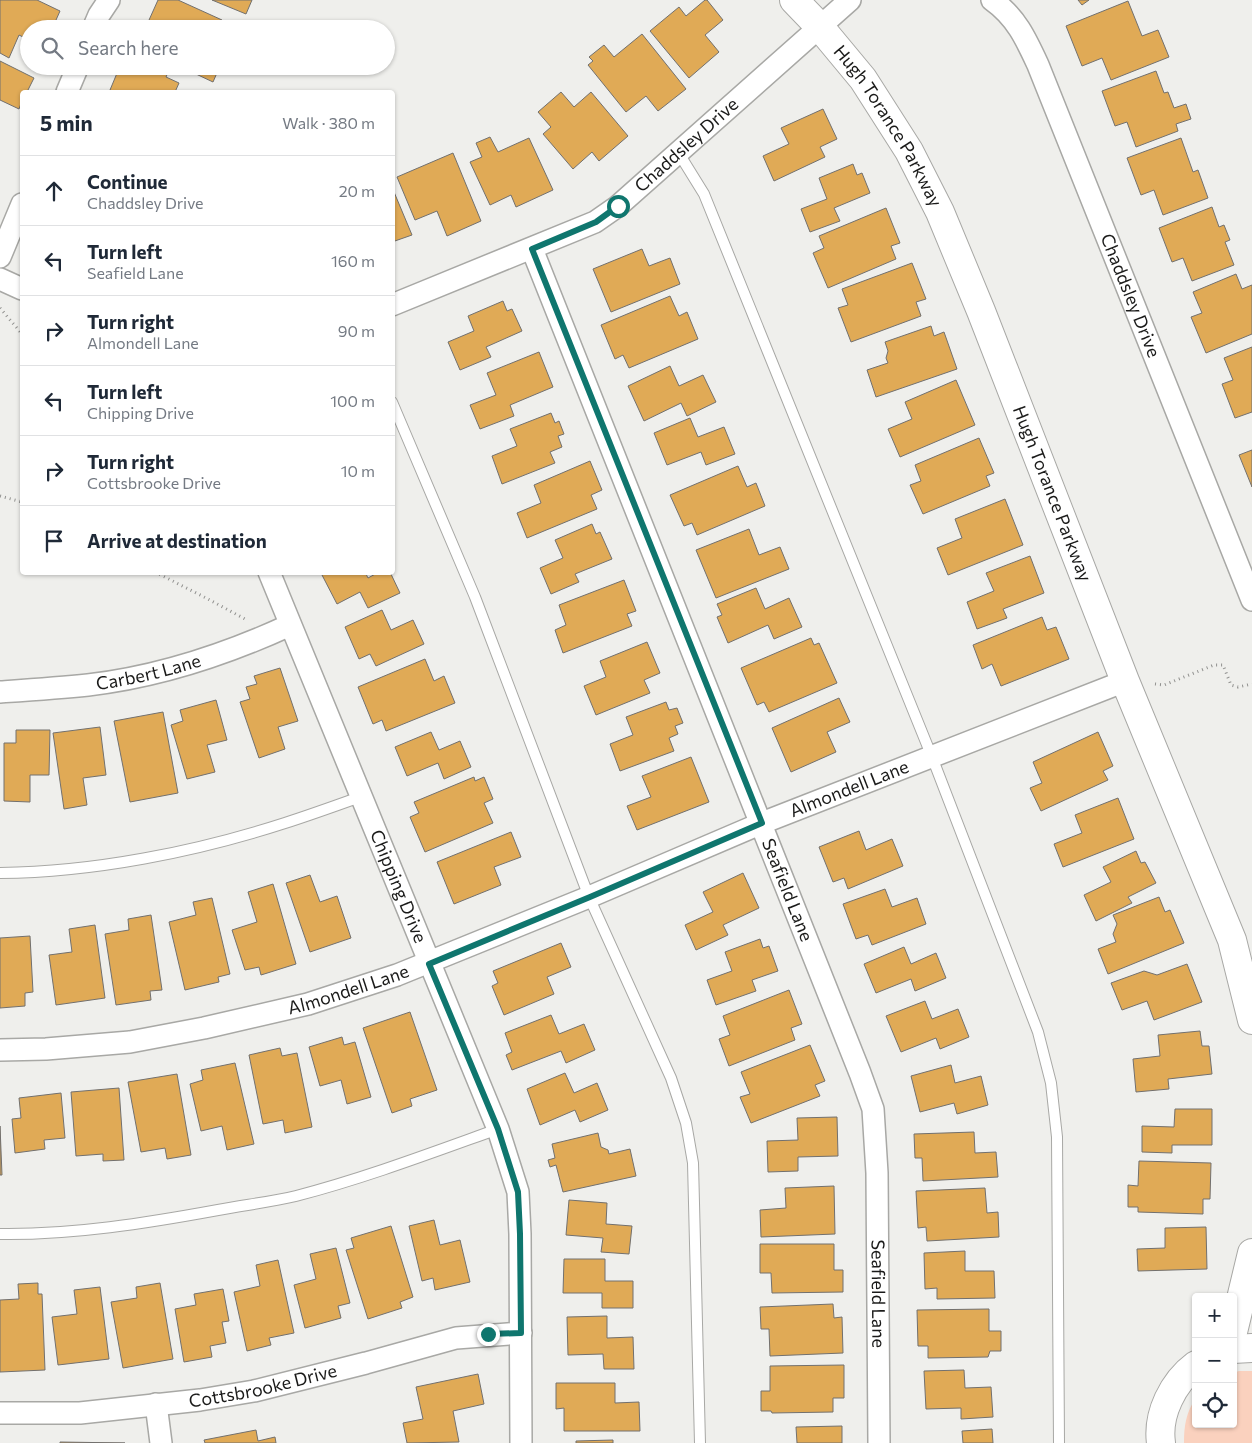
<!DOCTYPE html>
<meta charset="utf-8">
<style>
:root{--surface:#fff;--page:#f6f6f7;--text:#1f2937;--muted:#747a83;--line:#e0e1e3}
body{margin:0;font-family:Commissioner,sans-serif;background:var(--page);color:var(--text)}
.controls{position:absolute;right:15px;bottom:15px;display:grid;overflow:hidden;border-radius:5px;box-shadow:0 1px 4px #0004}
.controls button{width:45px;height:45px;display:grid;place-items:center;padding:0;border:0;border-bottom:1px solid var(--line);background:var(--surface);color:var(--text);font:25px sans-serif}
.stop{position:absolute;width:15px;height:15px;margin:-11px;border:4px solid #0f766e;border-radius:50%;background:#fff}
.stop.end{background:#0f766e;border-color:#fff;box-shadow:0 1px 5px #0008}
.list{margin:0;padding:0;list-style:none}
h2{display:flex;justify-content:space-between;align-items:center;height:65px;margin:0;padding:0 20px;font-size:21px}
h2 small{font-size:16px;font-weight:400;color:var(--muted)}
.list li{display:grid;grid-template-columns:32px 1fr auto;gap:15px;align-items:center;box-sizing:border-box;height:70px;padding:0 20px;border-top:1px solid var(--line)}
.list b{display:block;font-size:19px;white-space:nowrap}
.list p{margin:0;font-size:16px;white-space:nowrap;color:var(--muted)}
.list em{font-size:16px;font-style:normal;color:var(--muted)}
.icon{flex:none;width:28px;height:28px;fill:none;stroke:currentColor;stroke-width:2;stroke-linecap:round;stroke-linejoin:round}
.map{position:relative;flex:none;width:1252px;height:1443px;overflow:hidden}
.search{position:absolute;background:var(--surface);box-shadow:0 1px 4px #0004;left:20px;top:20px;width:375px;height:55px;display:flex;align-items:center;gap:12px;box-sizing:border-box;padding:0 18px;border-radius:28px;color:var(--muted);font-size:19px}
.panel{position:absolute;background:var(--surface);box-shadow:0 1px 4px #0004;left:20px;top:90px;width:375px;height:485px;border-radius:5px}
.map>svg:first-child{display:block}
.green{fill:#fad1be}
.building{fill:#e0aa56;stroke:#72706e}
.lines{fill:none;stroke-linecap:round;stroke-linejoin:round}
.lane-casing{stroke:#a8a8a5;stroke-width:12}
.street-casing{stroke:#a8a8a5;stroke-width:24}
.secondary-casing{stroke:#a8a8a5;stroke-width:30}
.path{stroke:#91918f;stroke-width:3;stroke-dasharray:1 4;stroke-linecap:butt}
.lane{stroke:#fff;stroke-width:10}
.street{stroke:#fff;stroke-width:21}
.secondary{stroke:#fff;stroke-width:28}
.route{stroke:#0f766e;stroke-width:6}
.labels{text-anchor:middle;stroke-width:4;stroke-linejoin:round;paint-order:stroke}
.street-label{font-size:18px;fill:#1a1a19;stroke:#fdfdfa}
</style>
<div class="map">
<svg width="1252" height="1443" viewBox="0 0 1252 1443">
<rect width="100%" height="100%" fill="#efefec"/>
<path class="green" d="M1239,1371H1252V1443H1184C1184,1426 1186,1412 1196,1398V1424H1233V1373Z"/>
<g class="building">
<polygon points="0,0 37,0 60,11 52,29 29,29 29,40 19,35 9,58 0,53"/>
<polygon points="158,0 178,0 222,20 218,29 145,29"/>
<polygon points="212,0 252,0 246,14"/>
<polygon points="705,0 707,0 723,20 705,35 719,52 689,78 650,31 679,7 686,16"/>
<polygon points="1078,0 1089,0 1082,5"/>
<polygon points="1128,1 1142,36 1158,30 1169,57 1111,80 1102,58 1082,66 1066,26"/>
<polygon points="642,34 686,89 658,111 646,96 626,112 588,65 593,61 589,57 604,45 614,57"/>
<polygon points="0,61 34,78 27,92 22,92 22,101 19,109 0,100"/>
<polygon points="120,66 126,66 137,71 139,66 160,66 169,70 166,77 179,83 175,92 116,92 110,90"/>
<polygon points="179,66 220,66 213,82"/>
<polygon points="1156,71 1164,93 1168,92 1174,108 1186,104 1191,119 1176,124 1178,131 1136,147 1127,122 1115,126 1102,91"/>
<polygon points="561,92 574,107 591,92 628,136 599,161 592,152 573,169 543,134 551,127 538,112"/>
<polygon points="823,109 837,139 820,147 825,157 774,181 763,156 789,144 781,128"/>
<polygon points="490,137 498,152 529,138 553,190 516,207 511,195 490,205 470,162 482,157 476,143"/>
<polygon points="1181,138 1193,172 1198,170 1208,198 1163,215 1154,190 1141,195 1127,158"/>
<polygon points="453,153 481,221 447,236 437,211 415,220 397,177"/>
<polygon points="853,164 857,175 862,173 870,193 834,208 840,221 810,232 801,209 827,199 819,178"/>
<polygon points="394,192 412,235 392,242 392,193"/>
<polygon points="1212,207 1219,227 1224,225 1230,240 1225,242 1234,265 1192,281 1183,258 1172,262 1159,228"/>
<polygon points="886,208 900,243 891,246 896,259 828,288 813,253 824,248 819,236"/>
<polygon points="642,249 649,266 670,258 680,284 611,312 593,269"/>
<polygon points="912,263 926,299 916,302 921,316 851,342 838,308 848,305 842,289"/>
<polygon points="1236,274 1242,289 1252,285 1252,334 1206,353 1191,317 1202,313 1193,292"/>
<polygon points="670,296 679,316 687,312 698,339 629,368 623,355 615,359 601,325"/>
<polygon points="503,301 507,311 512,309 522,331 486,347 491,357 460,370 448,342 474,331 468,316"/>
<polygon points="931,326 934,336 944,332 957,369 876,397 867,370 888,363 886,358 888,351 885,342"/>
<polygon points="1252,347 1252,412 1235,418 1222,384 1233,380 1224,358"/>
<polygon points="539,352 553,387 510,405 514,416 480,429 470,405 496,395 487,373"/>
<polygon points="670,366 679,386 703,375 716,402 687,416 681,403 644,421 628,386"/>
<polygon points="956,380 975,425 900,457 888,429 912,419 905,402"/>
<polygon points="551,413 555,423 559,421 564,434 558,436 562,447 550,452 555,463 502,484 492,456 517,446 510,429"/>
<polygon points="690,418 698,437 724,427 735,454 706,465 701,452 667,465 654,433"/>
<polygon points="979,438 994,473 986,476 990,486 923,514 910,485 921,481 915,465"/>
<polygon points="1252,450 1252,487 1239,455"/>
<polygon points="590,461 602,490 591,495 597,509 527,538 517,513 541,503 534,485"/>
<polygon points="738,466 747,487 756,483 765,506 697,535 692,523 684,526 670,495"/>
<polygon points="1005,499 1023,545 948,575 937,548 962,538 955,519"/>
<polygon points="592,524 596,534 600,532 612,559 575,574 579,582 551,594 540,568 563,558 555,540"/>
<polygon points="749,529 759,555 780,547 789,569 716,598 696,550"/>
<polygon points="1030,556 1044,593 1003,609 1007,618 977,629 967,602 994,591 986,573"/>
<polygon points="327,572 365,572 368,578 379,572 390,572 400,593 368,608 360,592 337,604 322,575"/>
<polygon points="624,580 636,611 627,614 632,626 563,653 555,630 566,625 559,605"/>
<polygon points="756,588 765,609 789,598 802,627 774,639 768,625 728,643 717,617 722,615 717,604"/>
<polygon points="382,610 391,630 413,620 424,644 376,666 370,654 359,659 345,627"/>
<polygon points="1042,617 1047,630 1056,627 1069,659 1001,686 992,664 982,669 973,645"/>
<polygon points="811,638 814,645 819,643 837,683 769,712 764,702 757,705 741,668"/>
<polygon points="647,642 660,673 644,680 650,693 596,715 584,686 606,677 600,661"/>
<polygon points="425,659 434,681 444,676 455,703 386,731 382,720 373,724 358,687"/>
<polygon points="280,668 298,721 278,727 285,749 259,758 240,702 250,699 246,687 257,684 254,676"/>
<polygon points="839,698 850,722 827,732 836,752 791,772 772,728"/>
<polygon points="216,700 227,740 207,745 215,772 187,779 171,725 183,721 180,710"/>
<polygon points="666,702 669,710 677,708 683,723 675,726 678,734 669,738 674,751 620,771 610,744 633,735 626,717"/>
<polygon points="163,712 178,793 130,802 114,721"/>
<polygon points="100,727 106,775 83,778 87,805 64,809 53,733"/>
<polygon points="16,730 50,730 49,775 30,775 30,802 4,801 4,743 16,743"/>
<polygon points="431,732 439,750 460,741 471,767 444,779 438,763 407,776 395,747"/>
<polygon points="1098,732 1113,766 1103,771 1108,780 1041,811 1030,788 1042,783 1033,762"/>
<polygon points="691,757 709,802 637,830 627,806 651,797 642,776"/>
<polygon points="474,777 475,781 484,777 493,799 484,803 493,823 425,852 410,817 419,813 414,802"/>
<polygon points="1118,798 1134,839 1063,867 1054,844 1082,833 1075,815"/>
<polygon points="859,831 866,850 892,839 903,866 848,889 844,878 833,882 819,847"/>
<polygon points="511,832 521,857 494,867 501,885 454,904 437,862"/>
<polygon points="1136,851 1141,863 1145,862 1156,883 1128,897 1132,903 1096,921 1084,895 1111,882 1103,867"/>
<polygon points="743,873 759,908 723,925 728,935 696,950 685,925 713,912 703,892"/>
<polygon points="310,875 320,902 337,896 351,938 310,952 286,883"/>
<polygon points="273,884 296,964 261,975 259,967 245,970 232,930 257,922 248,892"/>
<polygon points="885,889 892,907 917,898 926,924 872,945 868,935 856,939 843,904"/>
<polygon points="1159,897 1165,912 1170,910 1184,943 1108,974 1098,949 1116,942 1113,934 1117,924 1113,915"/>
<polygon points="212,898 230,974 218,977 219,982 185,990 169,922 196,915 193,902"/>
<polygon points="151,915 162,990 150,991 151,1000 116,1005 105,934 129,930 128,919"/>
<polygon points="95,925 105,998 56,1005 49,955 72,952 69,929"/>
<polygon points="30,936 33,992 25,993 25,1006 0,1008 0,938"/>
<polygon points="760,939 763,948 769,946 778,971 752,980 756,991 716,1005 707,980 732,971 725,952"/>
<polygon points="561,943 571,967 547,977 554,994 504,1015 492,986 498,983 493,971"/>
<polygon points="904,947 911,964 936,953 946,978 915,991 911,979 876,993 864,964"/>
<polygon points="1187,964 1202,1002 1154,1020 1147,1001 1122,1010 1111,983 1144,971 1157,975"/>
<polygon points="789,990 802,1024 791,1028 795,1040 729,1066 719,1039 730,1035 723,1016"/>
<polygon points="925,1001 932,1019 958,1009 969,1037 940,1049 936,1038 901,1052 886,1016"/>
<polygon points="410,1012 437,1090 410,1099 412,1106 392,1113 363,1028"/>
<polygon points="551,1015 559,1034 584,1024 595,1050 566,1063 561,1051 512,1070 506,1055 512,1052 505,1033"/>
<polygon points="1200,1031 1202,1046 1209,1046 1212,1074 1168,1079 1169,1089 1136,1092 1133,1059 1160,1056 1158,1035"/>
<polygon points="342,1037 344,1045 355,1042 371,1097 347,1104 341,1080 320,1086 309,1047"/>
<polygon points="810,1045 825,1081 815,1085 820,1096 751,1123 740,1097 750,1094 741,1072"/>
<polygon points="280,1048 282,1056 297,1053 312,1127 285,1133 283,1120 263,1124 249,1055"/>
<polygon points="235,1063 254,1144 227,1150 222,1126 201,1131 190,1084 203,1080 201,1070"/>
<polygon points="951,1065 955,1083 981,1076 988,1105 957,1114 954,1103 920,1112 911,1076"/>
<polygon points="565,1073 574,1093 597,1083 608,1110 580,1122 575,1110 540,1125 527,1089"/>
<polygon points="177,1074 191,1155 167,1159 165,1148 141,1152 128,1082"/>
<polygon points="119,1088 124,1160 103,1161 103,1154 76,1156 71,1092"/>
<polygon points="61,1093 65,1138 44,1140 45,1149 15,1153 12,1119 21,1118 19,1098"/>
<polygon points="1175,1109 1212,1109 1212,1145 1172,1145 1172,1153 1142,1152 1142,1126 1174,1127"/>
<polygon points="837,1117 838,1156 798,1157 798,1171 768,1172 767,1141 798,1140 797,1118"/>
<polygon points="0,1126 2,1175 0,1175"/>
<polygon points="974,1132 975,1153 996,1152 998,1177 923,1181 922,1158 915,1158 914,1134"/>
<polygon points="598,1133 601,1147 608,1150 609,1154 630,1149 636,1176 563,1192 556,1165 550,1167 548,1160 555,1158 552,1144"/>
<polygon points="1139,1161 1211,1163 1210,1199 1203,1199 1203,1214 1138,1212 1138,1207 1128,1207 1128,1185 1138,1186"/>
<polygon points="834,1186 835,1234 761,1237 760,1210 786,1208 785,1188"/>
<polygon points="985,1188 987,1213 998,1212 999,1237 927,1241 926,1227 918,1228 916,1191"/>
<polygon points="569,1200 607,1203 606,1224 632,1226 629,1254 601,1252 603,1238 566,1235"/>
<polygon points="434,1220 440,1245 460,1240 470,1282 435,1290 433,1278 422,1281 409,1226"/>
<polygon points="391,1226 413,1297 400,1302 402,1308 368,1319 346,1250 354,1248 351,1238"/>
<polygon points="1206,1227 1207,1269 1138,1271 1137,1249 1165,1248 1165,1228"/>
<polygon points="760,1244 834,1244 834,1270 843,1270 843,1292 772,1293 771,1273 760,1273"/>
<polygon points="336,1248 350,1303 338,1306 341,1318 305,1328 294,1285 316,1279 310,1254"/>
<polygon points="965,1251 965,1271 994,1271 995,1298 937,1299 937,1288 925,1289 924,1253"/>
<polygon points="564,1259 605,1259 605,1281 633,1281 633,1308 602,1308 602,1293 563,1293"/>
<polygon points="278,1260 294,1333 269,1338 271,1345 247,1351 234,1292 260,1286 256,1265"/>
<polygon points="38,1283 38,1294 42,1294 45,1370 0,1372 0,1300 19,1299 18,1284"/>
<polygon points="160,1283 173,1359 123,1368 111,1302 137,1298 136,1287"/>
<polygon points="100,1287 109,1359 58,1365 52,1317 77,1314 74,1290"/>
<polygon points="223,1289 229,1321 222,1322 226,1343 210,1346 212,1357 184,1362 175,1309 196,1305 194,1294"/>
<polygon points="833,1304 834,1318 842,1317 843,1353 770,1356 769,1329 761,1329 760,1307"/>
<polygon points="989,1309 989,1331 1001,1331 1001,1351 990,1351 988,1357 928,1358 928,1346 918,1346 917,1310"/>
<polygon points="607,1316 607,1338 633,1337 634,1369 604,1369 603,1354 568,1355 567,1317"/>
<polygon points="844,1365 844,1398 833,1398 833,1412 772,1413 771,1411 761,1411 761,1391 770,1391 770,1366"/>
<polygon points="964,1370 965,1388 991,1387 993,1417 961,1419 961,1408 926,1409 924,1371"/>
<polygon points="478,1374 484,1404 453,1411 459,1442 407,1443 403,1423 423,1419 416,1387"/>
<polygon points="556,1383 615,1383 615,1403 639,1402 640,1431 564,1431 564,1408 556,1409"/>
<polygon points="842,1426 842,1443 797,1443 796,1427"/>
<polygon points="992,1429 993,1443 963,1443 962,1431"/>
<polygon points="256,1430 258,1441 275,1437 276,1443 205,1443 204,1440"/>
<polygon points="613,1440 613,1443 576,1443 576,1441"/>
<polygon points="60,1442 125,1443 60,1443"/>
</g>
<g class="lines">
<defs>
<g id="lane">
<polyline points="678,152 704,194 932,757 1038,1032 1051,1083 1057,1137 1059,1443"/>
<polyline points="392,402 475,597 589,897 671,1078 686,1123 693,1163 700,1443"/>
<path d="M0,873C94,872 195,852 285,823C310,815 335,806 360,797"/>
<path d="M0,1234C73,1235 147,1223 218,1210C244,1205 271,1202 296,1196C365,1178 431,1153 498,1129"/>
</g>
<g id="street">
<path id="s1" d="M992,0C1016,17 1026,39 1038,65L1252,600"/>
<polyline points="93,29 99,15 109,0"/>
<polyline points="67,92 78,66"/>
<path id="s2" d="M532,249L860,1073L873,1109L877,1173L879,1443"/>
<polyline points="0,257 22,204"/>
<polyline points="0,279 22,289"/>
<path id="s3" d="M392,305L595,222L618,206L850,0"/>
<path id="s4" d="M269,572L498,1129L518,1192L520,1234L521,1443"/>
<path id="s5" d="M0,692C29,690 59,688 88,685C157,677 227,654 290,625"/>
<path id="s6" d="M0,1050L46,1049L130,1042L204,1028L308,1004L397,975L589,897L762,823L1125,681"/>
<polyline points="156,1404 161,1443"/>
<path id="s7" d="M0,1413H80L200,1400L254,1391L366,1363L456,1338L521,1333"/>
</g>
<g id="secondary">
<path id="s8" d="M794,0L819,26L863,79L909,151L940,212L981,311L1125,681L1232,940L1252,1020"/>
<polyline points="1233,1332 1252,1253"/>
<polyline points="1233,1349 1252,1348"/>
<path d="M1161,1443C1157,1414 1173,1382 1196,1365"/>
</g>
</defs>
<use href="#lane" class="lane-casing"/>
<use href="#street" class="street-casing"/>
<use href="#secondary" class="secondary-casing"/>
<g class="path">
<polyline points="0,308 22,334"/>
<polyline points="0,496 22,502"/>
<polyline points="155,572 206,598 245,619"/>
<polyline points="1155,684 1164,685 1214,665 1223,665 1231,685 1238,687 1252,684"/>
</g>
<use href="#lane" class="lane"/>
<use href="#street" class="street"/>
<use href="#secondary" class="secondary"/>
</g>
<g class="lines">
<polyline class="route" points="488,1334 521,1333 520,1234 518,1192 498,1129 429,964 590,897 762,823 532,249 596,222 618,206"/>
</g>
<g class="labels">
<g class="street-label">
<text dy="6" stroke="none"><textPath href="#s8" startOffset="158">Hugh Torance Parkway</textPath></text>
<text dy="6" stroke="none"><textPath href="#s3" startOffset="339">Chaddsley Drive</textPath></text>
<text dy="6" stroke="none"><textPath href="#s1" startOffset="329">Chaddsley Drive</textPath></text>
<text dy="6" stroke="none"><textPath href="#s8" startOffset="562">Hugh Torance Parkway</textPath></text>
<text dy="6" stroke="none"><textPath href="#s5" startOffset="150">Carbert Lane</textPath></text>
<text dy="6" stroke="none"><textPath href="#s6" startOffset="895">Almondell Lane</textPath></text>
<text dy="6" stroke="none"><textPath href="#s4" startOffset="340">Chipping Drive</textPath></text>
<text dy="6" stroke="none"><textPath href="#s2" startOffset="690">Seafield Lane</textPath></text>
<text dy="6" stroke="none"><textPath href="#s6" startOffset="355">Almondell Lane</textPath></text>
<text dy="6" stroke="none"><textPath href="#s2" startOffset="1110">Seafield Lane</textPath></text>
<text dy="6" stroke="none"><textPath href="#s7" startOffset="265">Cottsbrooke Drive</textPath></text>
</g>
</g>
</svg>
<div class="controls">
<button>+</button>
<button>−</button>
<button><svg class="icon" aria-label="locate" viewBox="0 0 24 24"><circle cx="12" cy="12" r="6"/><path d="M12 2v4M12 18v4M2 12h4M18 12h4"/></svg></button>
</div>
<div class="stop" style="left:618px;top:206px"></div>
<div class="stop end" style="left:488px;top:1334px"></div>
<div class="search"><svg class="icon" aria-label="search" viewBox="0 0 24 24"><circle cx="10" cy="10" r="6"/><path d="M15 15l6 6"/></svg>Search here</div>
<section class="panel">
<h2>5 min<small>Walk · 380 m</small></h2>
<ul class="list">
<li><svg class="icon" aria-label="ahead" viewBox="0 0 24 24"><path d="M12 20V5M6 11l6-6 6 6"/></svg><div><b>Continue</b><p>Chaddsley Drive</p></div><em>20 m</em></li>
<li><svg class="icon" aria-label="left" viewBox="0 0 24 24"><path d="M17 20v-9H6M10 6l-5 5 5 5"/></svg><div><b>Turn left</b><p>Seafield Lane</p></div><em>160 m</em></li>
<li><svg class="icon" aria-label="right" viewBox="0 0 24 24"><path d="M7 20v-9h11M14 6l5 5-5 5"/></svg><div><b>Turn right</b><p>Almondell Lane</p></div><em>90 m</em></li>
<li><svg class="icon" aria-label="left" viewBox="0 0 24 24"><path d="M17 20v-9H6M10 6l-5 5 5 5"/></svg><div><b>Turn left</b><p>Chipping Drive</p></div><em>100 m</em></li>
<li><svg class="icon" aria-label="right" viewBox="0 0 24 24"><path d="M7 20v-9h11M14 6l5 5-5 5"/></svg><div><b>Turn right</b><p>Cottsbrooke Drive</p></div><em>10 m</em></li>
<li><svg class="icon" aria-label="arrive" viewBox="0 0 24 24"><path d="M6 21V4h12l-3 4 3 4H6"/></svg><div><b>Arrive at destination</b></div></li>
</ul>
</section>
</div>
